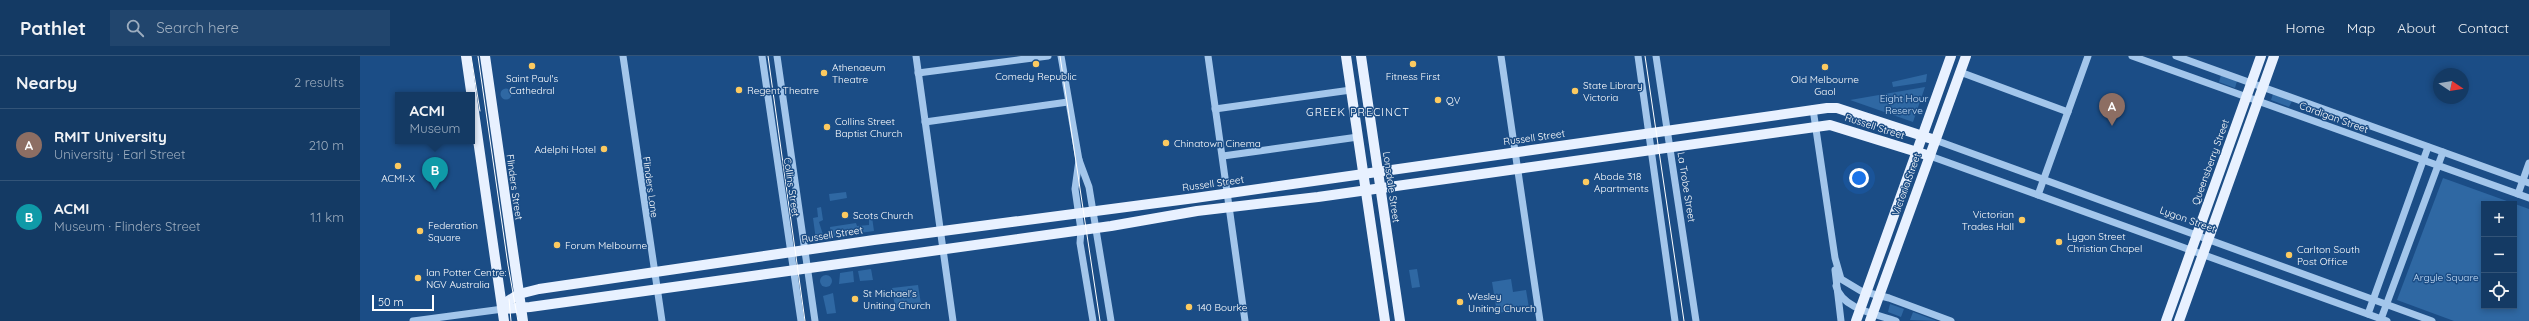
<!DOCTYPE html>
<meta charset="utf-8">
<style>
:root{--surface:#143a64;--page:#21456d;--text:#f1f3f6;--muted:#9dadbf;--line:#335478;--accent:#8abfa5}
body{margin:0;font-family:Quicksand,sans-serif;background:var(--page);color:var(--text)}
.controls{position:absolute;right:12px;bottom:12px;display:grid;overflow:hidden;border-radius:0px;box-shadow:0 2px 6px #0003}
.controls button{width:36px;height:36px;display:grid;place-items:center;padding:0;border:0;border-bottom:1px solid var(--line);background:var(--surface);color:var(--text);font:20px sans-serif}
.compass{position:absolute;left:2073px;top:12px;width:36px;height:36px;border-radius:50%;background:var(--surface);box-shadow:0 2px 6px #0003;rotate:102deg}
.scale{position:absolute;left:12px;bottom:10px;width:62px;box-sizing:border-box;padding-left:4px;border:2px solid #fff;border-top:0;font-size:11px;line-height:14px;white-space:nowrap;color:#fff;-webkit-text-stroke:3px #1b4d86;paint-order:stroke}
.you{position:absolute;left:1499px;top:122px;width:14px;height:14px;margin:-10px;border:3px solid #fff;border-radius:50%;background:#1a73e8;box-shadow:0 0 0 6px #1a73e833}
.badge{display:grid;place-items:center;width:26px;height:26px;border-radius:50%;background:var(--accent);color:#fff;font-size:13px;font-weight:700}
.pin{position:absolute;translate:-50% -33px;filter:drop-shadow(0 1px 2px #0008)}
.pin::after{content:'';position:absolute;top:21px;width:14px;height:12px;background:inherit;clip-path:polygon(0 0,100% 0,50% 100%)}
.popup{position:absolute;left:35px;top:36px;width:80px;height:52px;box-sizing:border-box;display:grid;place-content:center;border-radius:0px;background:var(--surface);filter:drop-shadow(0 1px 3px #0005);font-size:13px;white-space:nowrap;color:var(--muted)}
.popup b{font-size:15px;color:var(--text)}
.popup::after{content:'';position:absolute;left:50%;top:100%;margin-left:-8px;border:8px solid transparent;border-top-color:var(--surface)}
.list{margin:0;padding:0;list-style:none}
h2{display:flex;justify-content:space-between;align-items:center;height:52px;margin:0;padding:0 16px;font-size:17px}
h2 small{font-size:13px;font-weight:400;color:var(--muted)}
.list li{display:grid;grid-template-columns:26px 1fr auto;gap:12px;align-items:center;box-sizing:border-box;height:72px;padding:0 16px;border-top:1px solid var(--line)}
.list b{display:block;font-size:15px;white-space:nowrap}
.list p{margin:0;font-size:13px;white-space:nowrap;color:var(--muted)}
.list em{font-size:13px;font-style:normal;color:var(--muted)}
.icon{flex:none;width:22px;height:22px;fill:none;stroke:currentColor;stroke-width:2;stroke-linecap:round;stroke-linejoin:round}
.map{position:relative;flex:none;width:2169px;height:265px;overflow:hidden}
header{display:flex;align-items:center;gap:24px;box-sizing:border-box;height:56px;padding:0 20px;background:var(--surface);border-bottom:1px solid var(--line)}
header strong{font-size:19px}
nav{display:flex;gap:22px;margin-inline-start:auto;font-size:14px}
.search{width:280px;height:36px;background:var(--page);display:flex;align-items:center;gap:10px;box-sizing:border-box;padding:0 14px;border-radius:0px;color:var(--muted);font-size:15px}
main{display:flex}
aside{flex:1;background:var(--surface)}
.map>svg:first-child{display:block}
.green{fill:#2f68a3;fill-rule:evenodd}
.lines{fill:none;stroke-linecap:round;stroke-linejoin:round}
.minor{stroke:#a3c6eb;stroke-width:7}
.major{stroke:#e8f1ff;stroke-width:10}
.tram{stroke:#fff;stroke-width:1}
.poi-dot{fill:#fcca60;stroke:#1b4d86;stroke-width:1.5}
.labels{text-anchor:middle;stroke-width:3;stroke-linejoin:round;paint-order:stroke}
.poi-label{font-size:10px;fill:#fff;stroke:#1b4d86;text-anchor:start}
.park-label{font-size:10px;fill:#c8dff8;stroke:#1b4d86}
.street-label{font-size:10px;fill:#fff;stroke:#1b4d86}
.neighbourhood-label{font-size:11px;letter-spacing:1px;fill:#fff;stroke:#1b4d86}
</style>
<header>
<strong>Pathlet</strong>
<div class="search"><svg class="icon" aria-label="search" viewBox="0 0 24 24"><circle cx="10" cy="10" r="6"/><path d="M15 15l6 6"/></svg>Search here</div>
<nav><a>Home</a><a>Map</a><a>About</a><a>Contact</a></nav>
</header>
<main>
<aside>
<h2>Nearby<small>2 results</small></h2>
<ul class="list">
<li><span class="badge" style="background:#8d6e63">A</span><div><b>RMIT University</b><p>University · Earl Street</p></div><em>210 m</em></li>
<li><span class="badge" style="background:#0f9aa8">B</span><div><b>ACMI</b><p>Museum · Flinders Street</p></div><em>1.1 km</em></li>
</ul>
</aside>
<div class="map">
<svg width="2169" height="265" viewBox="0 0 2169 265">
<rect width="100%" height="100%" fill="#1b4d86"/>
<g class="green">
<polygon points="1567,18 1566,26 1533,31 1532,26"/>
<polygon points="1861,19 1877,25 1875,32 1859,26"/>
<polygon points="1565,31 1553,66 1490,44"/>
<circle cx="146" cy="38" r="5.5"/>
<polygon points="1913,38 1932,45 1929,51 1911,44"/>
<path d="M2083,122L2169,153V265H2094L2037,244ZM2124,148H2154V250H2124Z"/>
<polygon points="486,136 487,142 470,145 469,138"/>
<polygon points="461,151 463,164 459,166 464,182 456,184 453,162 458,161 457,152"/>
<polygon points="509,161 512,161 514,175 471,181 470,171 496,167 497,170 509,169"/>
<polygon points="511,213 513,224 500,225 498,215"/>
<polygon points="1057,213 1060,231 1052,232 1049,214"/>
<polygon points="493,215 494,226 479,228 480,217"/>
<circle cx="466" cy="225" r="6"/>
<polygon points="1151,223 1153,236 1166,234 1169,252 1137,257 1132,226"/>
<polygon points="558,229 561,248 535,252 532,232"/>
<polygon points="473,237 476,257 467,258 463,240"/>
<polygon points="1530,248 1544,253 1541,261 1528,256"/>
<polygon points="1553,256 1577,265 1550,264"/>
</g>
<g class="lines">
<g class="minor">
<polyline points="263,0 302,265"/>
<polyline points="402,0 441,265"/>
<polyline points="417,0 455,265"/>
<polyline points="556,0 593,265"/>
<polyline points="701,0 719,104 729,131 751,265"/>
<polyline points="848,0 885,265"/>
<polyline points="1141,0 1180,265"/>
<polyline points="1278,0 1315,265"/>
<polyline points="1296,0 1336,265"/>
<polyline points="1772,0 2169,142"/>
<polyline points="1816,0 2169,127"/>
<polyline points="1600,16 1708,56"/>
<polyline points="558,17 688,0"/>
<polyline points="855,53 991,34"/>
<polyline points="1453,53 1475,202 1481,223 1501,235 1529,242 1591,265"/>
<polyline points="565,66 708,46"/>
<polyline points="1575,84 2072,265"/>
<polyline points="863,100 998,81"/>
<polyline points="1570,100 2027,265"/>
<polyline points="719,104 715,133 721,174 720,187 733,265"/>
<polyline points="2158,138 2169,107"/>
<polyline points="1678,139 1728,0"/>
<polyline points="1475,214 1481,265"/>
<path d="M1476,230C1482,253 1516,258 1536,265"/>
<polyline points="2008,258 2068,91"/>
<polyline points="2021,263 2083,96"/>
<polyline points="53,265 143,253"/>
</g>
<g class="major">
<polyline points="106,0 144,265"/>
<polyline points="125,0 163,265"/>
<polyline points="986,0 1025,265"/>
<polyline points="1001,0 1040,265"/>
<polyline points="142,249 159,238 179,233 514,184 835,142 1467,52 1477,52 1575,84"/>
<polyline points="143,253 170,251 751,170 837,155 958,141 1470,69 1570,100"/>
<polyline points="1496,265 1591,0"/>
<polyline points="1510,265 1606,0"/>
<polyline points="1806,265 1901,0"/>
<polyline points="1819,265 1914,0"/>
</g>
<g class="tram">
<polyline points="111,0 120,55"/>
<polyline points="118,0 148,209 158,265"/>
<polyline points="408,0 445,265"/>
<polyline points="700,0 740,265"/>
<polyline points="1285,0 1324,265"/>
<polyline points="149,243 151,265"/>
</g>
</g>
<g class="poi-dot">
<circle cx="676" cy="8" r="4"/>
<circle cx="1053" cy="8" r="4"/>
<circle cx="172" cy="10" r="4"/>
<circle cx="1465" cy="11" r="4"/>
<circle cx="464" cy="17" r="4"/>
<circle cx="379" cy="34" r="4"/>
<circle cx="1215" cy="35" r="4"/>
<circle cx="1078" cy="44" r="4"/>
<circle cx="467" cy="71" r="4"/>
<circle cx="806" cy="87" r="4"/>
<circle cx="244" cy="93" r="4"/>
<circle cx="38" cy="110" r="4"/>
<circle cx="1226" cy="126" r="4"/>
<circle cx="485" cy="159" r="4"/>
<circle cx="1662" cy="164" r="4"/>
<circle cx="60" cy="175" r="4"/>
<circle cx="1699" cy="186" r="4"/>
<circle cx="197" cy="189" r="4"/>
<circle cx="1929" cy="199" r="4"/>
<circle cx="58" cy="222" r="4"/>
<circle cx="495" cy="243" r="4"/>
<circle cx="1100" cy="246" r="4"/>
<circle cx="829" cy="251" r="4"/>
</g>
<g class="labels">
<g class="poi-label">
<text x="472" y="15">Athenaeum<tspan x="472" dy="12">Theatre</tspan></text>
<text x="676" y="24" text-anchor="middle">Comedy Republic</text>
<text x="1053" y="24" text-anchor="middle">Fitness First</text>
<text x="172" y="26" text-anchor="middle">Saint Paul's<tspan x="172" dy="12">Cathedral</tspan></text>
<text x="1465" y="27" text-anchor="middle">Old Melbourne<tspan x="1465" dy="12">Gaol</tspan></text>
<text x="1223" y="33">State Library<tspan x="1223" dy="12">Victoria</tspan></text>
<text x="387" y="38">Regent Theatre</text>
<text x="1086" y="48">QV</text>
<text x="475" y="69">Collins Street<tspan x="475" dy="12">Baptist Church</tspan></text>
<text x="814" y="91">Chinatown Cinema</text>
<text x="236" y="97" text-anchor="end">Adelphi Hotel</text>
<text x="1234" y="124">Abode 318<tspan x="1234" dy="12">Apartments</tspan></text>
<text x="38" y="126" text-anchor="middle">ACMI-X</text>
<text x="1654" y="162" text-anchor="end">Victorian<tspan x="1654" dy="12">Trades Hall</tspan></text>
<text x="493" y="163">Scots Church</text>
<text x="68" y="173">Federation<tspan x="68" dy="12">Square</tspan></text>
<text x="1707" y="184">Lygon Street<tspan x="1707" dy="12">Christian Chapel</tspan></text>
<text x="205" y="193">Forum Melbourne</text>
<text x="1937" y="197">Carlton South<tspan x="1937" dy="12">Post Office</tspan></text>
<text x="66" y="220">Ian Potter Centre:<tspan x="66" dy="12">NGV Australia</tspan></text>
<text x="503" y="241">St Michael's<tspan x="503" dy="12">Uniting Church</tspan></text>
<text x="1108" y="244">Wesley<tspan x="1108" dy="12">Uniting Church</tspan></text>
<text x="837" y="255">140 Bourke</text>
</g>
<g class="park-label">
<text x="1544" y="46">Eight Hour<tspan x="1544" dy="12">Reserve</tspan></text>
<text x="2086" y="225">Argyle Square</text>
</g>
<g class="street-label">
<text transform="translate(1974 61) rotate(20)" y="4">Cardigan Street</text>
<text transform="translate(1515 70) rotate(18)" y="4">Russell Street</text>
<text transform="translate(1174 81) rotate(-8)" y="4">Russell Street</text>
<text transform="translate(1850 106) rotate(-70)" y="4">Queensberry Street</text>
<text transform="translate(853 127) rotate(-8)" y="4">Russell Street</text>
<text transform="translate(1546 128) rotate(-70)" y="4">Victoria Street</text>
<text transform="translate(155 131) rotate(82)" y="4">Flinders Street</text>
<text transform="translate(291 131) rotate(82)" y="4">Flinders Lane</text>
<text transform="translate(432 131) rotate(82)" y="4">Collins Street</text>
<text transform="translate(1032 131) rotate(82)" y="4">Lonsdale Street</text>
<text transform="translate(1327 131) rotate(81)" y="4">La Trobe Street</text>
<text transform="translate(1828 163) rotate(20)" y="4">Lygon Street</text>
<text transform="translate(472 178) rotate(-9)" y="4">Russell Street</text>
</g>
<g class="neighbourhood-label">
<text x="998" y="60">GREEK PRECINCT</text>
</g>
</g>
</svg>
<div class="controls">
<button>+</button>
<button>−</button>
<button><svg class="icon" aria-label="locate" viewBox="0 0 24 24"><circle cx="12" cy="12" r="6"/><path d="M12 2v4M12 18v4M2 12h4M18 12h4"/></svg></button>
</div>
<svg class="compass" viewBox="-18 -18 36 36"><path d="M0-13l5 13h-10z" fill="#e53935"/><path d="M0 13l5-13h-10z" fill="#9dadbf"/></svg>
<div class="scale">50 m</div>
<div class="you"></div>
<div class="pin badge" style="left:1752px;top:70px;background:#8d6e63">A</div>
<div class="pin badge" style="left:75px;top:134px;background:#0f9aa8">B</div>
<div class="popup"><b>ACMI</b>Museum</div>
</div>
</main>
